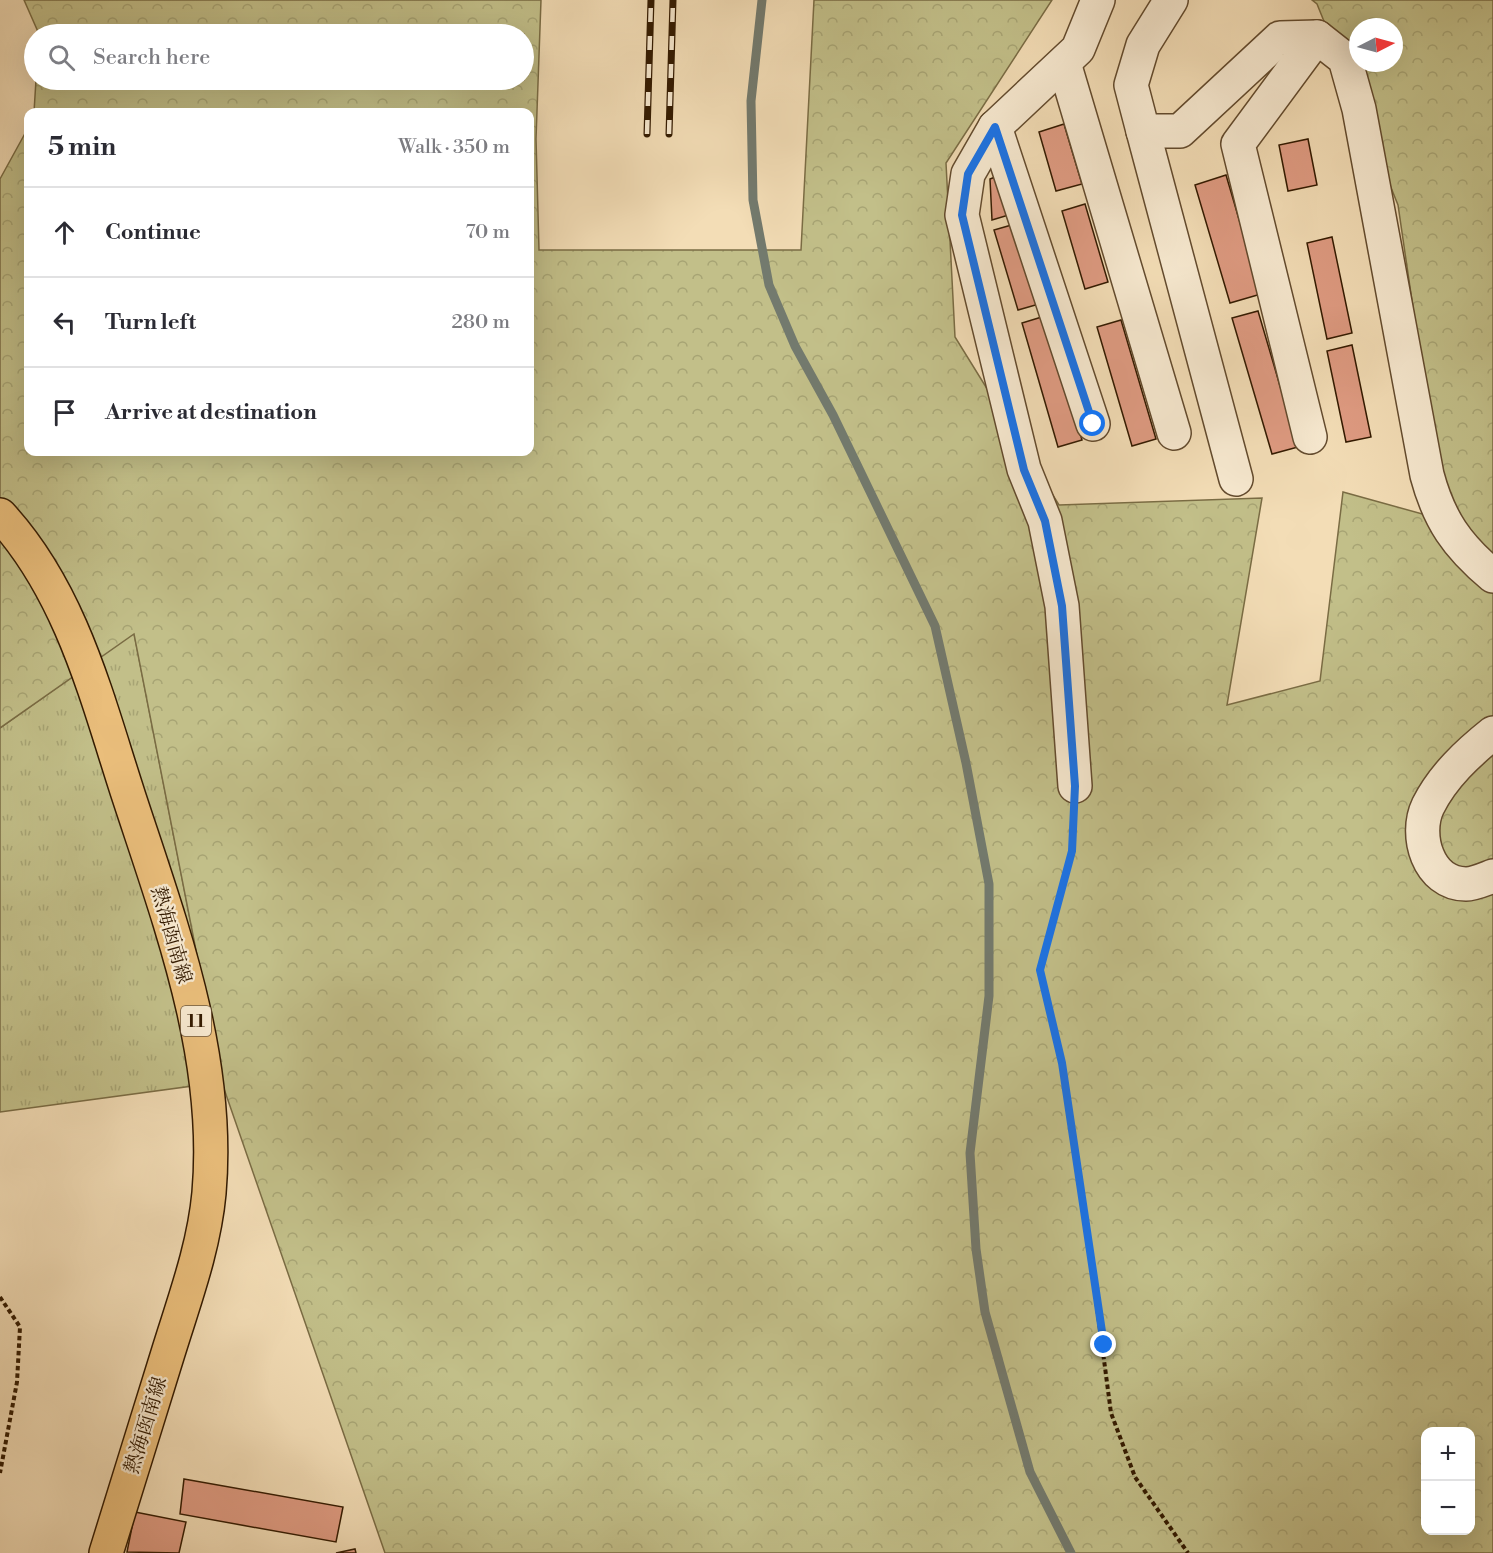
<!DOCTYPE html>
<meta charset="utf-8">
<style>
:root{--surface:#fff;--page:#f7f7f7;--text:#2b2b33;--muted:#7c7c81;--line:#e1e1e2}
body{margin:0;font-family:"Libre Bodoni","Noto Serif JP",serif;background:var(--page);color:var(--text)}
.controls{position:absolute;right:18px;bottom:18px;display:grid;overflow:hidden;border-radius:12px;box-shadow:0 6px 24px #0002}
.controls button{width:54px;height:54px;display:grid;place-items:center;padding:0;border:0;border-bottom:2px solid var(--line);background:var(--surface);color:var(--text);font:30px sans-serif}
.compass{position:absolute;left:1349px;top:18px;width:54px;height:54px;border-radius:50%;background:var(--surface);box-shadow:0 6px 24px #0002;rotate:84deg}
.stop{position:absolute;width:18px;height:18px;margin:-14px;border:4px solid #1a73e8;border-radius:50%;background:#fff}
.stop.end{background:#1a73e8;border-color:#fff;box-shadow:0 2px 6px #0008}
.list{margin:0;padding:0;list-style:none}
h2{display:flex;justify-content:space-between;align-items:center;height:78px;margin:0;padding:0 24px;font-size:26px}
h2 small{font-size:20px;font-weight:400;color:var(--muted)}
.list li{display:grid;grid-template-columns:39px 1fr auto;gap:18px;align-items:center;box-sizing:border-box;height:90px;padding:0 24px;border-top:2px solid var(--line)}
.list b{display:block;font-size:22px;white-space:nowrap}
.list em{font-size:20px;font-style:normal;color:var(--muted)}
.icon{flex:none;width:33px;height:33px;fill:none;stroke:currentColor;stroke-width:2;stroke-linecap:round;stroke-linejoin:round}
.map{position:relative;flex:none;width:1493px;height:1553px;overflow:hidden}
.search{position:absolute;background:var(--surface);box-shadow:0 6px 24px #0002;left:24px;top:24px;width:510px;height:66px;display:flex;align-items:center;gap:15px;box-sizing:border-box;padding:0 21px;border-radius:33px;color:var(--muted);font-size:22px}
.panel{position:absolute;background:var(--surface);box-shadow:0 6px 24px #0002;left:24px;top:108px;width:510px;height:348px;border-radius:12px}
.map>svg:first-child{display:block}
.grass{fill:url(#grass-tufts);stroke:#7a6c44;stroke-width:1.5}
.forest{fill:url(#forest-crowns);stroke:#7a6c44;stroke-width:1.5;fill-rule:evenodd}
.lines{fill:none;stroke-linecap:round;stroke-linejoin:round}
.stream{stroke:#737a6e;stroke-width:9}
.building{fill:#df9b82;stroke:#331a00;stroke-width:1.5}
.minor-casing{stroke:#634b2e;stroke-width:36}
.major-casing{stroke:#331a00;stroke-width:36}
.path{stroke:#331a00;stroke-width:4;stroke-dasharray:4.5 3;stroke-linecap:butt}
.minor{stroke:#f7e9d0;stroke-width:33}
.major{stroke:#eabe7b;stroke-width:33}
.rail-casing{stroke:#331a00;stroke-width:7}
.rail{stroke:#f7e9d0;stroke-width:4.5;stroke-dasharray:14;stroke-linecap:butt}
.route{stroke:#1a73e8;stroke-width:8}
.labels{text-anchor:middle;stroke-width:4.5;stroke-linejoin:round;paint-order:stroke}
.shield{fill:#f7e9d0;stroke:#6e583e;stroke-width:1.5}
.shield-label{font-size:18px;font-weight:bold;fill:#331a00}
.street-label{font-size:20px;fill:#331a00;stroke:#f7e9d0}
</style>
<div class="map">
<svg width="1493" height="1553" viewBox="0 0 1493 1553">
<defs>
<pattern id="grass-tufts" width="24" height="20" patternUnits="userSpaceOnUse" patternTransform="scale(1.5)"><rect width="24" height="20" fill="#c2bf89"/><path d="M3 7l-1-3M5 7V3M7 7l1-3M15 17l-1-3M17 17v-4M19 17l1-3" fill="none" stroke="#a7a474"/></pattern>
<pattern id="forest-crowns" width="20" height="18" patternUnits="userSpaceOnUse" patternTransform="scale(1.5)"><rect width="20" height="18" fill="#c2bf89"/><path d="M2 6a3 3 0 1 1 6 0M12 15a3 3 0 1 1 6 0" fill="none" stroke="#a7a474"/></pattern>
</defs>
<rect width="100%" height="100%" fill="#f3ddb6"/>
<filter id="stains"><feTurbulence type="fractalNoise" baseFrequency=".00333" numOctaves="4"/><feColorMatrix values="0 0 0 0 .2 0 0 0 0 .09 0 0 0 0 .02 0 0 0 .5 -.17"/></filter>
<radialGradient id="worn" r=".72"><stop offset=".6" stop-color="#630" stop-opacity="0"/><stop offset="1" stop-color="#630" stop-opacity=".3"/></radialGradient>
<polygon class="grass" points="134,633 222,1082 0,1112 0,728"/>
<path class="forest" d="M24,0H541L536,139L539,250H801L814,0H1052L946,163L955,337L1059,505L1262,498L1227,705L1320,681L1343,492L1444,520L1398,205L1317,4L1312,0H1493V1553H385L222,1083L134,634L0,728V179L28,128V452H530V112H34L36,80H524V34H39ZM1358,27H1394V63H1358ZM1426,1432H1470V1530H1426Z"/>
<g class="lines">
<polyline class="stream" points="762,0 751,101 753,200 769,285 795,346 833,415 935,626 966,763 989,884 989,996 970,1153 976,1249 985,1312 1030,1472 1071,1553"/>
</g>
<g class="building">
<polygon points="1064,124 1082,184 1056,191 1039,132"/>
<polygon points="1308,139 1317,185 1288,191 1279,145"/>
<polygon points="1000,175 1012,214 992,220 990,179"/>
<polygon points="1226,175 1261,294 1230,303 1195,185"/>
<polygon points="1085,204 1108,282 1085,289 1062,211"/>
<polygon points="1015,224 1039,304 1018,310 994,230"/>
<polygon points="1332,237 1352,333 1327,339 1307,243"/>
<polygon points="1258,311 1298,447 1272,454 1232,318"/>
<polygon points="1045,316 1082,440 1058,447 1022,323"/>
<polygon points="1121,320 1156,439 1132,446 1097,327"/>
<polygon points="1352,345 1371,437 1346,442 1327,351"/>
<polygon points="184,1479 343,1507 336,1542 180,1514"/>
<polygon points="135,1512 186,1522 179,1553 127,1552"/>
<polygon points="355,1549 356,1553 336,1553"/>
</g>
<g class="lines">
<defs>
<g id="minor">
<path d="M1171,0L1143,45L1131,85L1143,131H1180L1280,38L1317,37L1345,59L1359,109L1427,475C1439,520 1457,546 1493,576"/>
<polyline points="1064,63 1174,433"/>
<polyline points="995,127 1093,424"/>
<polyline points="1143,131 1236,479"/>
<polyline points="1310,437 1238,144 1317,37"/>
<path d="M1493,733C1468,753 1443,776 1428,806C1414,835 1428,884 1466,884C1474,884 1485,879 1493,876"/>
<polyline points="1075,786 1062,606 1045,521 1024,469 962,215 968,174 995,127 1078,49 1098,0"/>
</g>
<path id="major" d="M0,515C72,593 97,699 129,797C171,925 221,1057 209,1193C204,1248 184,1301 168,1353C147,1420 127,1486 106,1553"/>
</defs>
<use href="#minor" class="minor-casing"/>
<use href="#major" class="major-casing"/>
<g class="path">
<polyline points="1074,817 1072,851 1040,970 1062,1063 1078,1163 1111,1413 1135,1477 1188,1553"/>
<polyline points="0,1297 20,1327 17,1382 0,1473"/>
</g>
<use href="#minor" class="minor"/>
<use href="#major" class="major"/>
<defs>
<g id="rail">
<polyline points="647,134 651,0"/>
<polyline points="669,134 673,0"/>
</g>
</defs>
<use href="#rail" class="rail-casing"/>
<use href="#rail" class="rail"/>
</g>
<g class="lines">
<polyline class="route" points="1093,424 995,127 968,174 962,215 1024,470 1045,521 1062,606 1075,786 1072,851 1040,970 1062,1063 1104,1345"/>
</g>
<g class="labels">
<rect class="shield" x="181" y="1006" width="30" height="30" rx="4.5"/>
<g class="shield-label">
<text x="196" y="1027">11</text>
</g>
<g class="street-label">
<text transform="translate(172 935) rotate(74)" y="7">熱海函南線</text>
<text transform="translate(145 1425) rotate(-73)" y="7">熱海函南線</text>
</g>
</g>
<rect width="100%" height="100%" filter="url(#stains)"/>
<rect width="100%" height="100%" fill="url(#worn)"/>
</svg>
<div class="controls">
<button>+</button>
<button>−</button>
</div>
<svg class="compass" viewBox="-18 -18 36 36"><path d="M0-13l5 13h-10z" fill="#e53935"/><path d="M0 13l5-13h-10z" fill="#7c7c81"/></svg>
<div class="stop" style="left:1093px;top:424px"></div>
<div class="stop end" style="left:1104px;top:1345px"></div>
<div class="search"><svg class="icon" aria-label="search" viewBox="0 0 24 24"><circle cx="10" cy="10" r="6"/><path d="M15 15l6 6"/></svg>Search here</div>
<section class="panel">
<h2>5 min<small>Walk · 350 m</small></h2>
<ul class="list">
<li><svg class="icon" aria-label="ahead" viewBox="0 0 24 24"><path d="M12 20V5M6 11l6-6 6 6"/></svg><div><b>Continue</b></div><em>70 m</em></li>
<li><svg class="icon" aria-label="left" viewBox="0 0 24 24"><path d="M17 20v-9H6M10 6l-5 5 5 5"/></svg><div><b>Turn left</b></div><em>280 m</em></li>
<li><svg class="icon" aria-label="arrive" viewBox="0 0 24 24"><path d="M6 21V4h12l-3 4 3 4H6"/></svg><div><b>Arrive at destination</b></div></li>
</ul>
</section>
</div>
